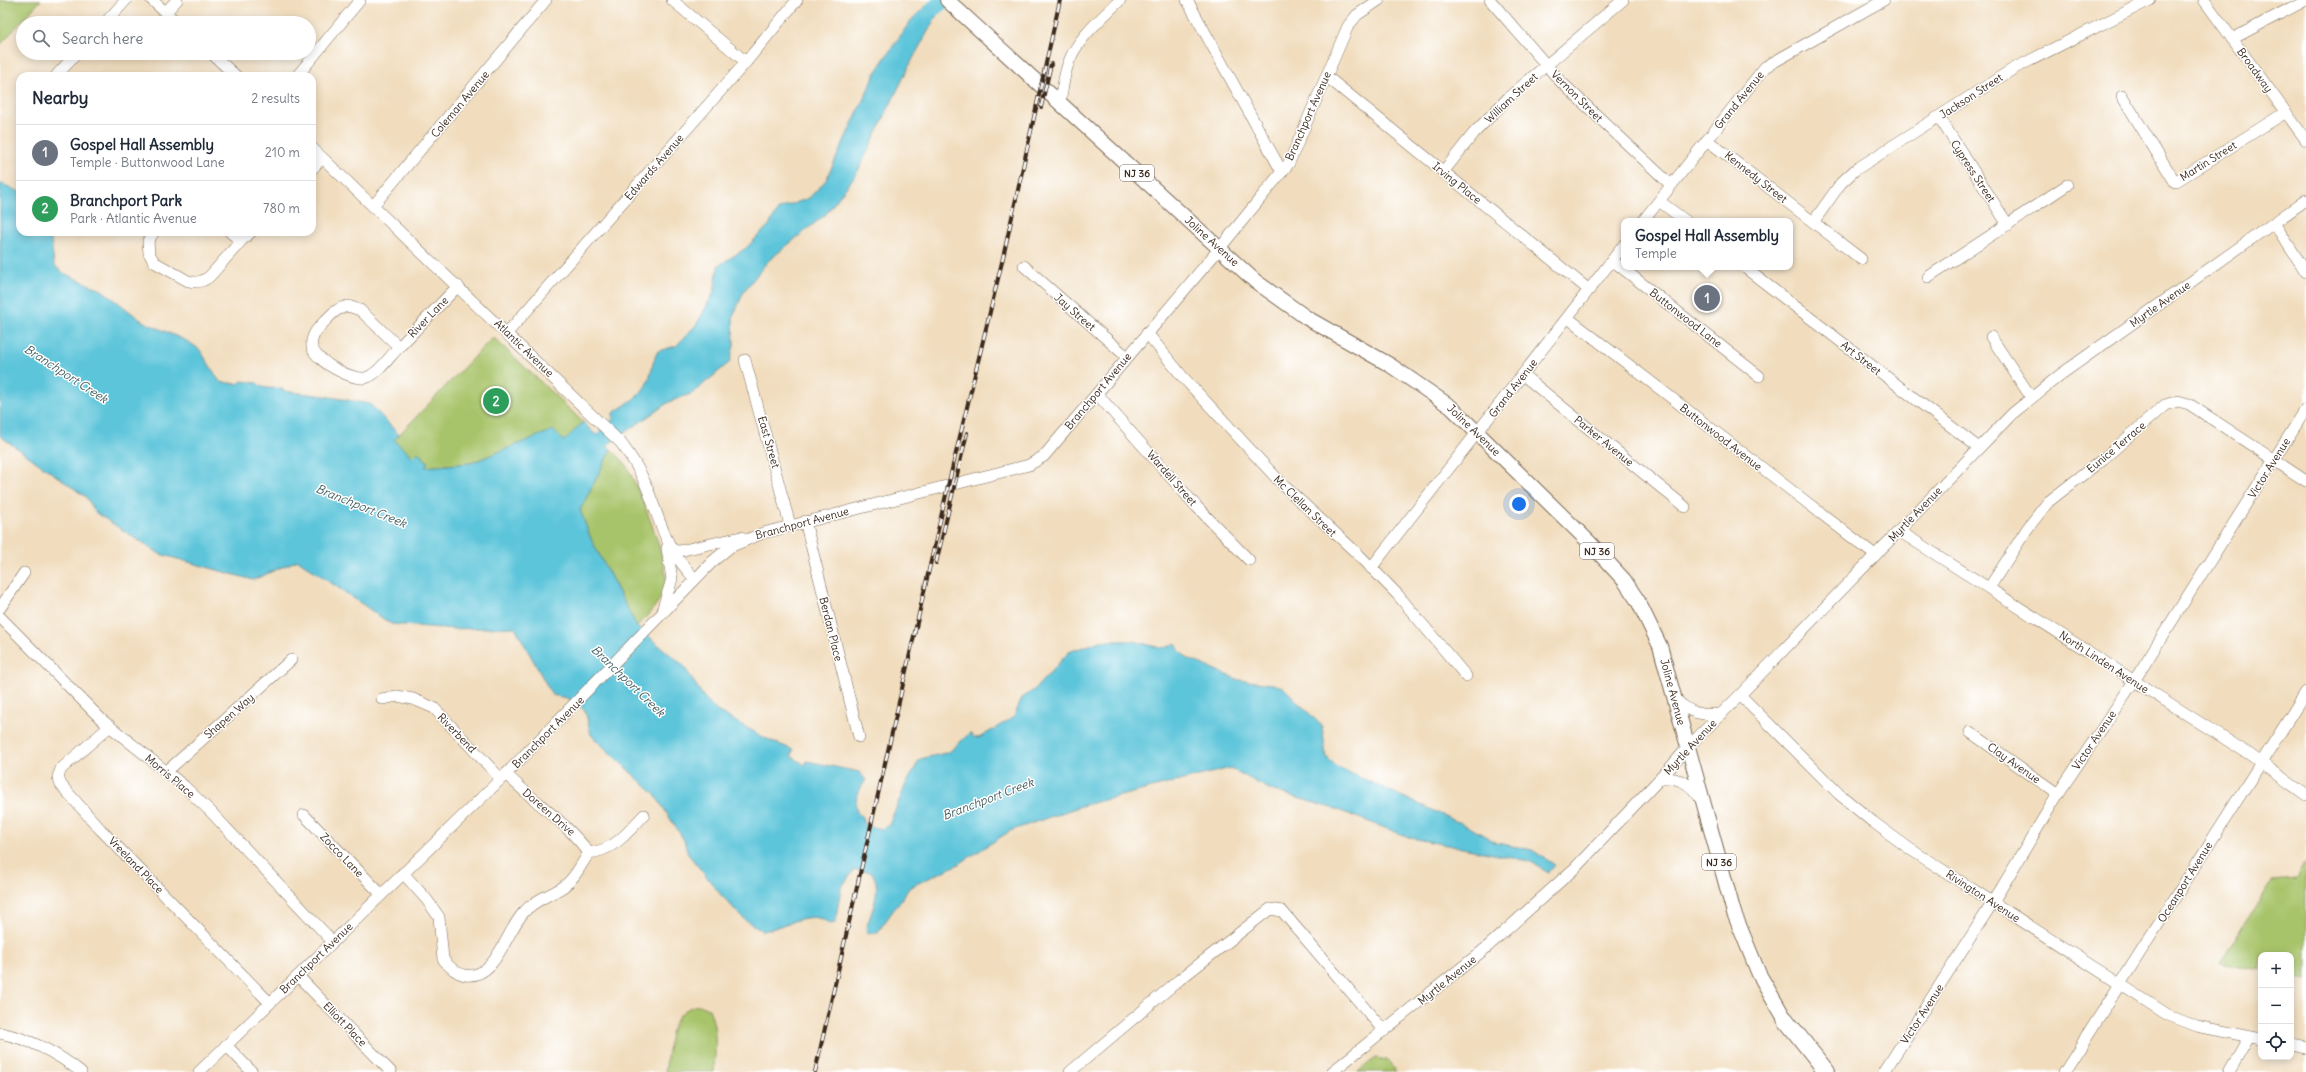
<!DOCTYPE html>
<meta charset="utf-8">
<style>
:root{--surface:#fff;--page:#f2f2f3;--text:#1f2937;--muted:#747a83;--line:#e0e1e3;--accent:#b5179e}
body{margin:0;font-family:Delius,sans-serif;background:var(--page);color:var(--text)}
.controls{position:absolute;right:12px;bottom:12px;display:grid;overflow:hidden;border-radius:8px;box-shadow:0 2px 10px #0003}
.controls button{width:36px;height:36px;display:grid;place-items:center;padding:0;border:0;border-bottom:1px solid var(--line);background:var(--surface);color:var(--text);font:20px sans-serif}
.you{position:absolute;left:1519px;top:504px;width:14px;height:14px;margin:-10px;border:3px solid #fff;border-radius:50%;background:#1a73e8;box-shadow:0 0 0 6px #1a73e833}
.badge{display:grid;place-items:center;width:26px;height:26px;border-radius:50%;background:var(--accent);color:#fff;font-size:13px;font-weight:700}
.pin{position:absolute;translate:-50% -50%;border:2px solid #fff;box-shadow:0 1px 4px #0006}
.popup{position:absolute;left:1621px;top:218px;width:172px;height:52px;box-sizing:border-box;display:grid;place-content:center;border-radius:8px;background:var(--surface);filter:drop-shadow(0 1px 3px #0005);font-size:13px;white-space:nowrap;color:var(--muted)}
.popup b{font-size:15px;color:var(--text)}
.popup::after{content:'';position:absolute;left:50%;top:100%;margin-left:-8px;border:8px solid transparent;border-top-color:var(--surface)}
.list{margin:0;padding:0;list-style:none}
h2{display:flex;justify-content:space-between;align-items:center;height:52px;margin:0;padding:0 16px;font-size:17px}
h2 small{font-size:13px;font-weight:400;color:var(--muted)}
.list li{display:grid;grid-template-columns:26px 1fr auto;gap:12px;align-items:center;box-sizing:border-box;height:56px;padding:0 16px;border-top:1px solid var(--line)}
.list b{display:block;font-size:15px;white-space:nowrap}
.list p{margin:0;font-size:13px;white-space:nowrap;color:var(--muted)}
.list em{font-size:13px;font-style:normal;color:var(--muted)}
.icon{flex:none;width:22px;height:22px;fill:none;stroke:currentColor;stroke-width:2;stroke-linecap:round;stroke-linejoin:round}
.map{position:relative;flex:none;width:2306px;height:1072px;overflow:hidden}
.search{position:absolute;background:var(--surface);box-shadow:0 2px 10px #0003;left:16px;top:16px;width:300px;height:44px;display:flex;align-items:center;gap:10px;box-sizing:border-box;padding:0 14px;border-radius:22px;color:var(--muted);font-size:15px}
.panel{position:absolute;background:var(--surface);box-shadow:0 2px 10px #0003;left:16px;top:72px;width:300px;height:164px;border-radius:12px}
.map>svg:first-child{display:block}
.green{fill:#a8c46b;stroke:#727744}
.water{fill:#5dc5da;stroke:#4c787c}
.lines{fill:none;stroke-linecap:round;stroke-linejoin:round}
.river{stroke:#5dc5da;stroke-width:16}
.minor-casing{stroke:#7b6956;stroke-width:12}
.major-casing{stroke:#7b6956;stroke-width:16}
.highway-casing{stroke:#7b6956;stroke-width:18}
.minor{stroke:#fff;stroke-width:11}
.major{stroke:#fff;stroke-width:14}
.highway{stroke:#fff;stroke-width:16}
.rail-casing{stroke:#3b2a1e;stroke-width:4}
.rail{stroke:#fff;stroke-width:2.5;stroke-dasharray:8;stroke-linecap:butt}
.labels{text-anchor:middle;stroke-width:3;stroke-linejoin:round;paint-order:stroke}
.shield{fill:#fff;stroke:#766a62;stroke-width:1}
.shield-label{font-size:10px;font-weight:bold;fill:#3b2a1e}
.street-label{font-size:11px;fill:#3b2a1e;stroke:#fff}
.water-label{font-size:12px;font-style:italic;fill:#476060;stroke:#fff}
</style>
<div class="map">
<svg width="2306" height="1072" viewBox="0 0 2306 1072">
<rect width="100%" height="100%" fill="#fff"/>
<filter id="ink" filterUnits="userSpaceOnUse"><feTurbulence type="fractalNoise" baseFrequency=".025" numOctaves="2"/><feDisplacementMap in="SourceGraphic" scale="8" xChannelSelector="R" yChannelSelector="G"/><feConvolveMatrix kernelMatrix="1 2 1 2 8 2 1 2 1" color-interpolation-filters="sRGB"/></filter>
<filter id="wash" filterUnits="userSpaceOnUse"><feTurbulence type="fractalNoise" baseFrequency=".012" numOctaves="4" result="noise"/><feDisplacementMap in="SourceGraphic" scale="16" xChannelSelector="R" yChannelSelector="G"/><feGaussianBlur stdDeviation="0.9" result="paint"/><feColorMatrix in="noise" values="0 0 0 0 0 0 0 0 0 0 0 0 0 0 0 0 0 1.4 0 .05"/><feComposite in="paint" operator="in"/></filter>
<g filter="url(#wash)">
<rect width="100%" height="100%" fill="#f1ddbe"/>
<g class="green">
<polygon points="0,0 41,0 0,45"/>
<polygon points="493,337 583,422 564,442 553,431 471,463 424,467 428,462 418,452 413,457 394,440"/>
<path d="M611,449C615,453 620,458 624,462C636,479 668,561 666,581C664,600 649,613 637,627L591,539L580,510Z"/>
<polygon points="2306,862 2306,979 2291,976 2291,955 2261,955 2261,970 2220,962 2272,881 2297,879"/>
<path d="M699,1005L709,1009C718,1030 715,1050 714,1072H665C670,1046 667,1010 699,1005Z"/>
<polygon points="1375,1058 1387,1060 1396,1072 1358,1072"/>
</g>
<path class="water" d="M928,4L938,13L910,64L857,173L826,214L768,261L744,291L733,317L734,345L730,362L693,393L669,402L607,445L611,449L580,510L591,539L637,627L683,665L703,696L717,711L765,738L793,750L791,756L805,765L807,761L859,772L866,780C859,789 849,809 862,817L864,825L882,829L889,825L905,786L920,759L949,752L970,733L973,737L979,738L1014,717L1022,698L1034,690L1069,652L1100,641H1133L1161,648L1168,647L1176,643L1179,650L1187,658L1239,680L1273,684L1283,687L1322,726L1326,756L1335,766L1471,828L1497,843L1532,850L1555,865L1549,872L1529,861L1411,838L1338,810L1271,790L1230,768L1081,806L1010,831L959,864L910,887L877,933H868L866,929C871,912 884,887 871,872L854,870L841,888L835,923L830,924C811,907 784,928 762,931L744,919L722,896L688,854L684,840L655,795L591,735L585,710L567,698L552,695L515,627L453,629L391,624L298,560L253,580L160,554L96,513L86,497L0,436V183L20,192V232H50L54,265L63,273L102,290L142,321L189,342L200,350L220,382L238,384L242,381L257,383C263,390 273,388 281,388L284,391L325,396L370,404L399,435L394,440L413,457L418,452L428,463L425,467L471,463L553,430L564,441L583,422L596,435L613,419V413C625,405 643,395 648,381C653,369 651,364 658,351L676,346L697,324L714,292L718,266L746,248L769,225L779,209L809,198L826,180L878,68L912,19Z"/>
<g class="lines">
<polyline class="river" points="933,9 944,0"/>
</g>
</g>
<g filter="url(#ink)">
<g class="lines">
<defs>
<g id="minor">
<polyline points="152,0 177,23"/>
<polyline points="672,0 746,62"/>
<polyline points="1187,0 1282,172"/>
<polyline points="1490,0 1561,82 1671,185"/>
<polyline points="2204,0 2306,140"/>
<polyline points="165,13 177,0"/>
<polyline points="105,23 126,0"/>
<polyline points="2232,39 2306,0"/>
<polyline points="211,53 236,76"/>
<polyline points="56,76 77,53"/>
<polyline points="297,76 360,0"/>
<polyline points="1326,76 1589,290"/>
<polyline points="2122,96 2175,182 2286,112"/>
<path d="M1060,102C1063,86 1065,66 1074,51C1085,32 1104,16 1120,0"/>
<polyline points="1939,117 2008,225"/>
<polyline points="1707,140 1861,259"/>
<path d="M312,148L621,443C630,455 639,468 645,483C662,523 662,544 694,578"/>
<polyline points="312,169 322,158"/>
<polyline points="1443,172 1474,133 1509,97 1623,0"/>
<polyline points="1659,201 1686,221"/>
<polyline points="373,206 546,0"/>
<polyline points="1643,221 1765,67 1884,0"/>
<polyline points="1814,221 1841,183 1855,170 2013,69 2150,0"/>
<polyline points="2274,223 2306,272"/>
<path d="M154,232L148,241L149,253L154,262L188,281C197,283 203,282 210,276L241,241L230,232"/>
<polyline points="241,241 251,232"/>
<polyline points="1612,260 1759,376"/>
<polyline points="1024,266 1127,357"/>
<polyline points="1744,267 1979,448"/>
<polyline points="1928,277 2067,185"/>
<path d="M348,306L360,310L399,347C390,356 380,372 368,377C355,383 315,361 312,347C310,336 318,328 325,321C333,313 337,308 348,306Z"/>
<polyline points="1568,318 1875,555"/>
<polyline points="507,333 746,62 797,0"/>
<polyline points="1147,333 1182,376 1282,484 1360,556 1397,594 1466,676"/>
<polyline points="1991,337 2031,397"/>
<polyline points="399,347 458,286"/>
<polyline points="745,360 790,525"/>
<polyline points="1523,375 1685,507"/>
<polyline points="1097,394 1197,507 1249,560"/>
<polyline points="805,521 859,737"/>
<polyline points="1899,531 2249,754 2306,795"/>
<polyline points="671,550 679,551 741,537"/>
<polyline points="1371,568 1624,245"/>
<polyline points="1989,588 2027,529 2048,502 2103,459 2165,405 2178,401 2189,404 2306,481"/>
<polyline points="0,608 24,573"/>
<polyline points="663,608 672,579 667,548"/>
<polyline points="0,617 102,720 184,786 212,813 333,942"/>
<polyline points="1740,695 1839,794 1873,822 1910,849 2168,1015 2197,1026 2261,1039"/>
<path d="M1674,698C1689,713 1700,716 1722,714"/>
<polyline points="382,699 397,696 413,699 434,708 501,779"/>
<polyline points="110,726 61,769 58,777 61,785 101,830 270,1003"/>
<polyline points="1970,732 2058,794"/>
<polyline points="166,772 291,660"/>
<path d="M506,774C533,801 566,822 589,853C615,850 627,833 644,815"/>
<path d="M1661,778C1679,777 1690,783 1700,798"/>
<polyline points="304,815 381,894"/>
<path d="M403,873L427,900L439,917L443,959C449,967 455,973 465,975C496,980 506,931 524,912C534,900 551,895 563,887C575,879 581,864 589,853"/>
<polyline points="298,976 391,1072"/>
<path d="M0,1033C30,1039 57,1053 81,1072"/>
<polyline points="226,1045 252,1072"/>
<polyline points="2291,1045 2306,1048"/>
<polyline points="199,1072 506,774 713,561 730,547 763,533 1029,465 1044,456 1220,248 1289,163 1348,26 1357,15 1379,0"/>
<polyline points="1070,1072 1179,980 1270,909 1282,911 1384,1031"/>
<polyline points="1332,1072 1486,948 1575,868 1670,768 1688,747 1740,695 2012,414 2060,375 2306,200"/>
<polyline points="1884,1072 1993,902 2058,794 2134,681 2306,409"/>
<polyline points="2064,1072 2306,692"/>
<polyline points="2229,1072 2249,1037"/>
</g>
<polyline id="major" points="947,0 1255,281 1307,318 1390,365 1451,407 1589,542 1624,580 1638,601 1660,646 1734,913 1759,974 1785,1019"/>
<polyline id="highway" points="1785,1019 1827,1072"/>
</defs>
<use href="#minor" class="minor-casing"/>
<use href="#major" class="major-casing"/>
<use href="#highway" class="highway-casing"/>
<use href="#minor" class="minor"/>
<use href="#major" class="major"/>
<use href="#highway" class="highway"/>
<defs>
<g id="rail">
<polyline points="1041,107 1051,64"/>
<polyline points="936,563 967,433"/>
<polyline points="815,1072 948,486 1002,262 1060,0"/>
</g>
</defs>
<use href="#rail" class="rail-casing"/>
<use href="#rail" class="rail"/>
</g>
</g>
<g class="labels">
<g class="shield">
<rect x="1120" y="165" width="34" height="16" rx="3"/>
<rect x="1580" y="543" width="34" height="16" rx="3"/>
<rect x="1702" y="854" width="34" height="16" rx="3"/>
</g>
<g class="shield-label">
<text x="1137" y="177">NJ 36</text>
<text x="1597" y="555">NJ 36</text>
<text x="1719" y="866">NJ 36</text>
</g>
<g class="street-label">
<text transform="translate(2255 70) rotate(54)" y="4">Broadway</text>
<text transform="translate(1577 96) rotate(45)" y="4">Vernon Street</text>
<text transform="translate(1971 96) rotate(-33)" y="4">Jackson Street</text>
<text transform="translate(1511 98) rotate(-43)" y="4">William Street</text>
<text transform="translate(1739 100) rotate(-51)" y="4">Grand Avenue</text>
<text transform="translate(460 104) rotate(-50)" y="4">Coleman Avenue</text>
<text transform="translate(1308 116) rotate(-66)" y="4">Branchport Avenue</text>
<text transform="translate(2208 161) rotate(-32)" y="4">Martin Street</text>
<text transform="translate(654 167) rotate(-49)" y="4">Edwards Avenue</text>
<text transform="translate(1973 171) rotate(57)" y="4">Cypress Street</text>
<text transform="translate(1756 177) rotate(38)" y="4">Kennedy Street</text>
<text transform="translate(1457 183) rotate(39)" y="4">Irving Place</text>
<text transform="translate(1212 241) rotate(42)" y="4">Joline Avenue</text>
<text transform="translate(2160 304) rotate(-35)" y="4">Myrtle Avenue</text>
<text transform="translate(1075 312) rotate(41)" y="4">Jay Street</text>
<text transform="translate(428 317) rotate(-46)" y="4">River Lane</text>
<text transform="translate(1686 318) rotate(38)" y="4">Buttonwood Lane</text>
<text transform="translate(524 348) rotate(44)" y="4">Atlantic Avenue</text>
<text transform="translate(1861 358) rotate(38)" y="4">Art Street</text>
<text transform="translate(1513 388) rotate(-52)" y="4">Grand Avenue</text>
<text transform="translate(1098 391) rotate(-50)" y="4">Branchport Avenue</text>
<text transform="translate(1474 430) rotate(44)" y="4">Joline Avenue</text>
<text transform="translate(1721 437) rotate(38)" y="4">Buttonwood Avenue</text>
<text transform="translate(1604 441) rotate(39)" y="4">Parker Avenue</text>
<text transform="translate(769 442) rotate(74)" y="4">East Street</text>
<text transform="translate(2116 447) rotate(-40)" y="4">Eunice Terrace</text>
<text transform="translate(2269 468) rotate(-58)" y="4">Victor Avenue</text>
<text transform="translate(1172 478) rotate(49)" y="4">Wardell Street</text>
<text transform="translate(1305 506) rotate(44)" y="4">Mc Clellan Street</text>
<text transform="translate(1915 514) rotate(-46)" y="4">Myrtle Avenue</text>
<text transform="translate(802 523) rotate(-15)" y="4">Branchport Avenue</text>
<text transform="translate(831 629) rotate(76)" y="4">Berdan Place</text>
<text transform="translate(2104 662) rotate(33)" y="4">North Linden Avenue</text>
<text transform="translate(1673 692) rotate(75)" y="4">Joline Avenue</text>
<text transform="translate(229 716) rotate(-41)" y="4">Shapen Way</text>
<text transform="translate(548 732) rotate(-45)" y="4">Branchport Avenue</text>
<text transform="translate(457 733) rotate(46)" y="4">Riverbend</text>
<text transform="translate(2094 740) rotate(-56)" y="4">Victor Avenue</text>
<text transform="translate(1690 747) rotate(-47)" y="4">Myrtle Avenue</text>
<text transform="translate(2014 763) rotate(35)" y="4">Clay Avenue</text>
<text transform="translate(170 776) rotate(40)" y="4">Morris Place</text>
<text transform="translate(549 812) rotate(41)" y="4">Doreen Drive</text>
<text transform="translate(342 855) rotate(46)" y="4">Zocco Lane</text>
<text transform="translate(136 865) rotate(46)" y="4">Vreeland Place</text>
<text transform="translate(2185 882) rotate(-58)" y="4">Oceanport Avenue</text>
<text transform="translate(1983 896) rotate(33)" y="4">Rivington Avenue</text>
<text transform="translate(316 958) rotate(-44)" y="4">Branchport Avenue</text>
<text transform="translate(1447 980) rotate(-39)" y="4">Myrtle Avenue</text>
<text transform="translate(1922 1014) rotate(-57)" y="4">Victor Avenue</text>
<text transform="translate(345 1024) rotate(46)" y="4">Elliott Place</text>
</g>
<g class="water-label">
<text transform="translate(66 374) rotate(33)" y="4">Branchport Creek</text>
<text transform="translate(361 506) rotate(22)" y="4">Branchport Creek</text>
<text transform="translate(628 681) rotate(44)" y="4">Branchport Creek</text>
<text transform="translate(988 799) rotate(-21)" y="4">Branchport Creek</text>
</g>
</g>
</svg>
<div class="controls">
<button>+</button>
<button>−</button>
<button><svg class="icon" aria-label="locate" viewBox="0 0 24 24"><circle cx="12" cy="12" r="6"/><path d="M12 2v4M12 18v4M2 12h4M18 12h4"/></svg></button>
</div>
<div class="you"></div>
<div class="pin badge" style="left:1707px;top:298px;background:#6b7280">1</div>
<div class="popup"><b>Gospel Hall Assembly</b>Temple</div>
<div class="pin badge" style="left:496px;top:401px;background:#2e9e5b">2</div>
<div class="search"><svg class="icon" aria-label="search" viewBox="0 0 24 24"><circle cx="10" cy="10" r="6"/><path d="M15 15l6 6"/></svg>Search here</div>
<section class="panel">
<h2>Nearby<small>2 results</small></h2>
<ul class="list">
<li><span class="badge" style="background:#6b7280">1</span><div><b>Gospel Hall Assembly</b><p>Temple · Buttonwood Lane</p></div><em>210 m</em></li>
<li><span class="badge" style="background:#2e9e5b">2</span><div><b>Branchport Park</b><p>Park · Atlantic Avenue</p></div><em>780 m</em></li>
</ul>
</section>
</div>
